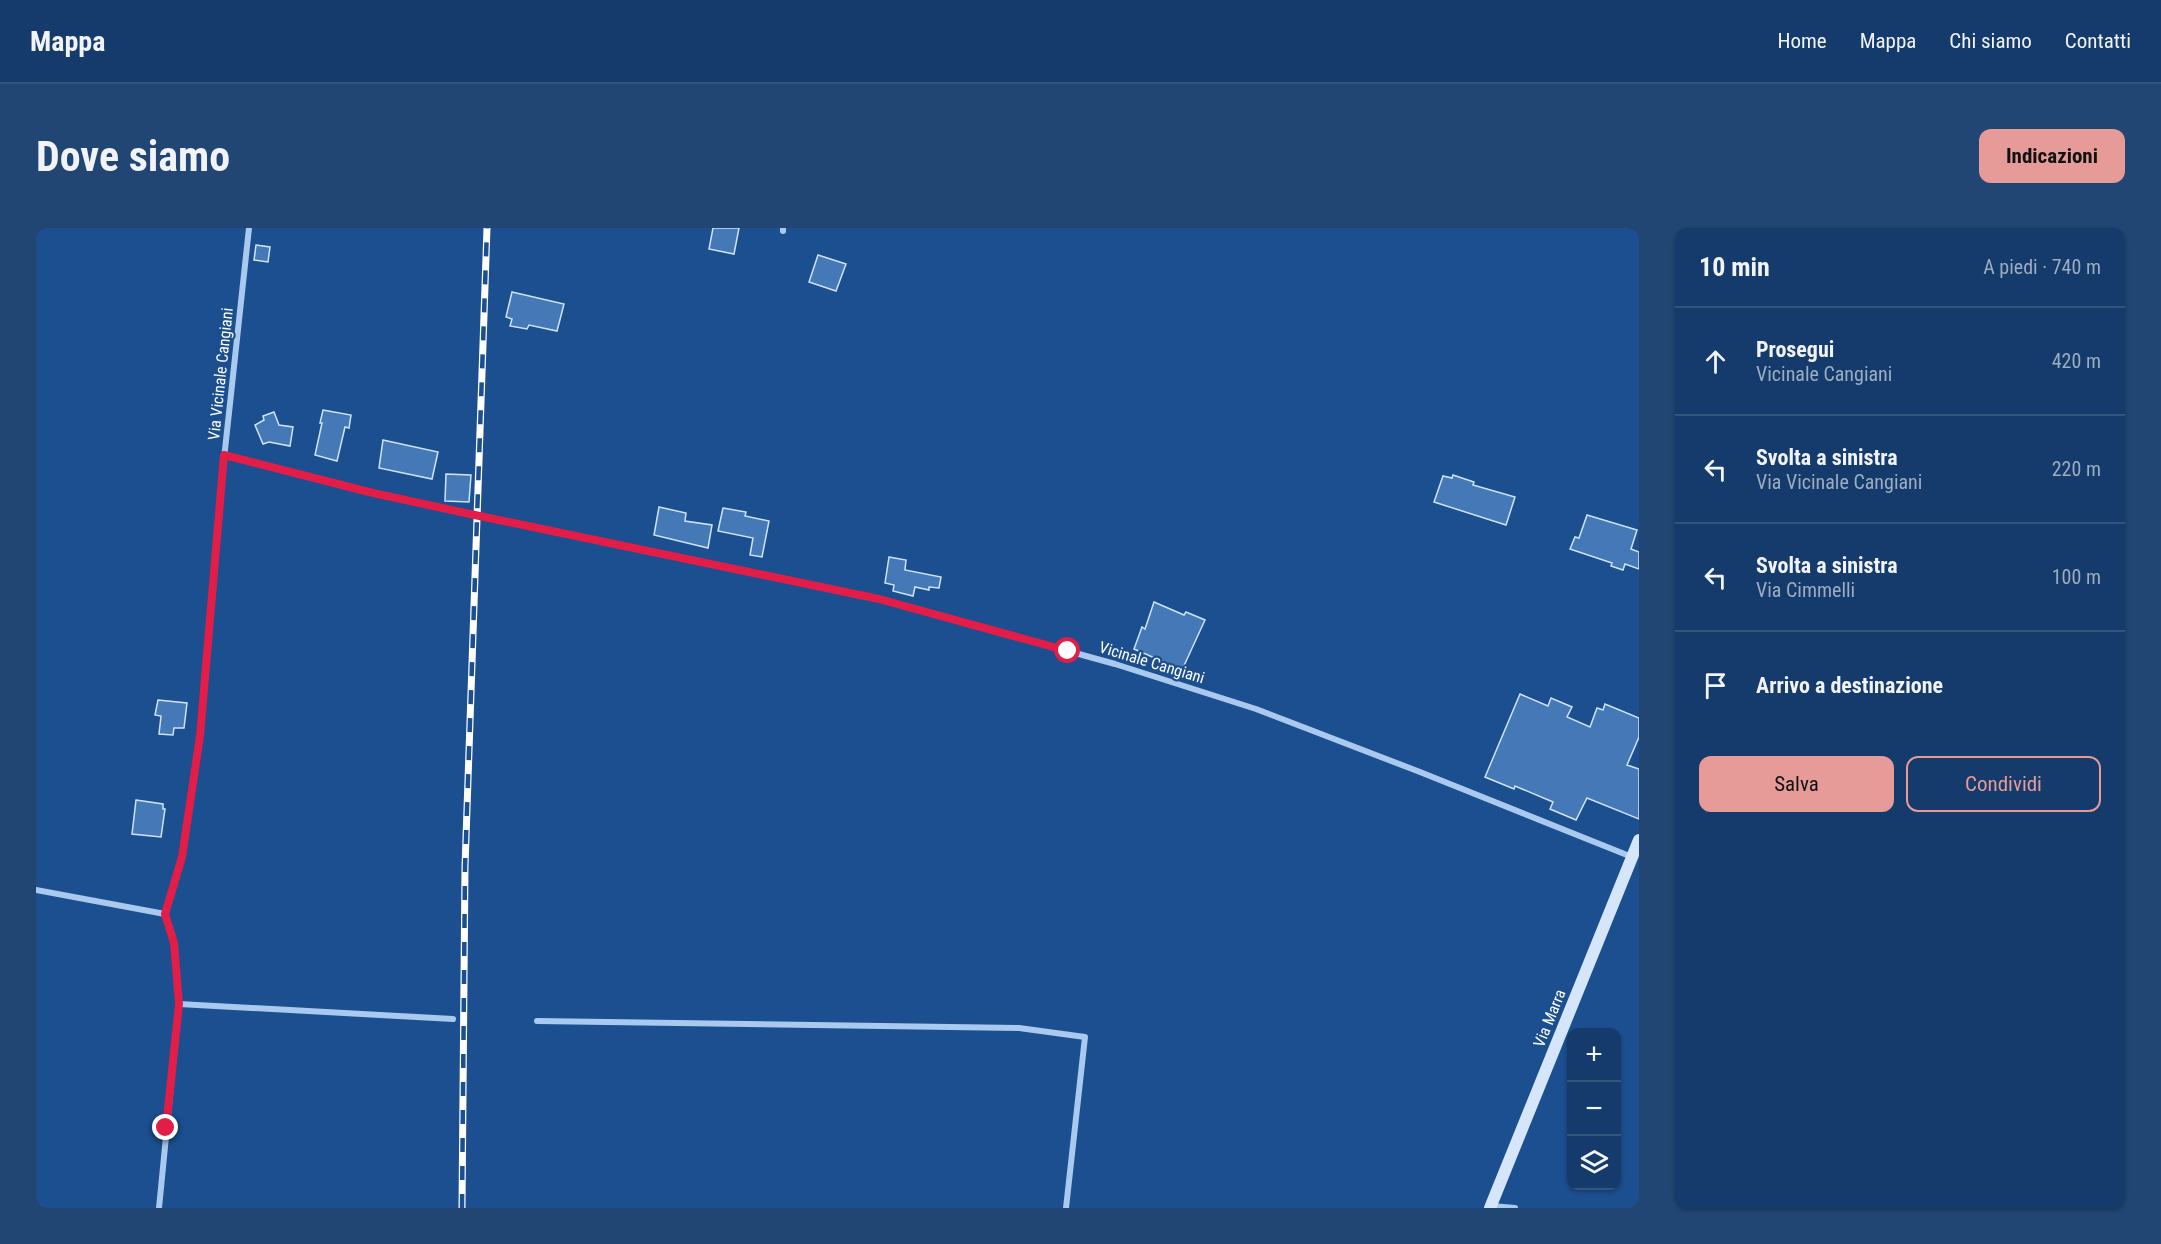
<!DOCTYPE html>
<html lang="it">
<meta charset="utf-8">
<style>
:root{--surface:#143b6b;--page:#214673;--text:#f1f3f6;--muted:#9dadc1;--line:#33557e;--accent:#e69b98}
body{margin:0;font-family:"Roboto Condensed",sans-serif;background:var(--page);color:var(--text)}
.controls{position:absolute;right:18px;bottom:18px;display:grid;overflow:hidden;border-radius:12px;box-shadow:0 2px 4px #0004}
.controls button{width:54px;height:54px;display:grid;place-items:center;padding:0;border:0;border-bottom:2px solid var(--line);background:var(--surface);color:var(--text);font:30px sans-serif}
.stop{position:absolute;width:18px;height:18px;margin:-14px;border:4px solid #e11d48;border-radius:50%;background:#fff}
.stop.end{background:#e11d48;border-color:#fff;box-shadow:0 2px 6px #0008}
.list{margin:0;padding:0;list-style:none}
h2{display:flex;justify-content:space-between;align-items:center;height:78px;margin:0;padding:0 24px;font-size:26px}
h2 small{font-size:20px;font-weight:400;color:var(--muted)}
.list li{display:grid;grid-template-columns:39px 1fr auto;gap:18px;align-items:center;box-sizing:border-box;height:108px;padding:0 24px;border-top:2px solid var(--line)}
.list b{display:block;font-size:22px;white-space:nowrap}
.list p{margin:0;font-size:20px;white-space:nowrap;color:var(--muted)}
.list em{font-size:20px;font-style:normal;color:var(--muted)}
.actions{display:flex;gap:12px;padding:18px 24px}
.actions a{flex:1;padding:14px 0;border:2px solid var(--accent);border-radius:12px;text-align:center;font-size:21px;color:var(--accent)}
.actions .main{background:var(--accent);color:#111}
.icon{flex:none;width:33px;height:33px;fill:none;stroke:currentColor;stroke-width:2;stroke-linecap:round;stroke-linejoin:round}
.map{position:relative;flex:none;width:1603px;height:980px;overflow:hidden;border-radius:12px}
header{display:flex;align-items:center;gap:36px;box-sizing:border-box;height:84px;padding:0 30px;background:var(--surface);border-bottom:2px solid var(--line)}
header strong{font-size:28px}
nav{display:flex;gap:33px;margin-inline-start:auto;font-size:21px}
.intro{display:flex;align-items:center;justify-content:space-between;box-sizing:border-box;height:144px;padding:0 36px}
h1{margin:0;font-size:42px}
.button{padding:15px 27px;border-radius:12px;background:var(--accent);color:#111;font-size:21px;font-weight:700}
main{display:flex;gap:36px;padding:0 36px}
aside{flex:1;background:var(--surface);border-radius:12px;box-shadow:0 2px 4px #0004}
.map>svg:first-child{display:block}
.building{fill:#4478b7;stroke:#cfe3fa;stroke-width:1.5}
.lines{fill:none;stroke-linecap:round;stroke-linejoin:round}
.street{stroke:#a9c9ee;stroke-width:6}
.secondary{stroke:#d6e6fa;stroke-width:12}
.rail-casing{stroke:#fff;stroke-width:7}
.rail{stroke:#1b4f8f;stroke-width:4.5;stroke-dasharray:14;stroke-linecap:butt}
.route{stroke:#e11d48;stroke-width:8}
.labels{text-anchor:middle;stroke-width:4.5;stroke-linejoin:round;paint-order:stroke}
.street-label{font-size:16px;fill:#fff;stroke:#1b4f8f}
</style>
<header>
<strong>Mappa</strong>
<nav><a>Home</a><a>Mappa</a><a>Chi siamo</a><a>Contatti</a></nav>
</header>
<div class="intro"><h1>Dove siamo</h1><a class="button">Indicazioni</a></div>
<main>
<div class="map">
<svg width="1603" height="980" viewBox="0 0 1603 980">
<rect width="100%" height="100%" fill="#1b4f8f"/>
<g class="building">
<polygon points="677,0 703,0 698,26 673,21"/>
<polygon points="220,17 234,19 232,34 218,32"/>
<polygon points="782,27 810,36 800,63 773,54"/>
<polygon points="476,64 528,76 521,103 493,97 491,101 474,98 476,91 470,89"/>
<polygon points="287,182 315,187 313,200 309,199 301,233 279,227 286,195 284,195"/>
<polygon points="238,184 243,197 257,199 254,218 233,214 227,216 219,197 228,192 227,188"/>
<polygon points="347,212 402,224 396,251 343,240"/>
<polygon points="410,246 435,247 433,274 409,273"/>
<polygon points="1417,247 1438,254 1437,257 1479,269 1470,297 1398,274 1407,248 1416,250"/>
<polygon points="623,279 650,285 649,293 676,297 672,320 618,307"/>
<polygon points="687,280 710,284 709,288 733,293 726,329 714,327 717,310 682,303"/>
<polygon points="1551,287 1601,302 1595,321 1603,324 1603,341 1589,336 1587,342 1575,338 1576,335 1534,321 1539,309 1543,310"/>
<polygon points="853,329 870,332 869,342 905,349 903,360 893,359 893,362 879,359 877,368 857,363 858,357 849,355"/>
<polygon points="1118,374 1148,387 1150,384 1169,392 1146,442 1098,421 1106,399 1109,401"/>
<polygon points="1484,466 1512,478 1515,470 1536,479 1531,489 1554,499 1561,480 1567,482 1569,476 1603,490 1603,509 1591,537 1603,541 1603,591 1551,570 1540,592 1514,581 1517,574 1479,558 1478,561 1449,549"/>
<polygon points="122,472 151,475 148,500 138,500 137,507 123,506 125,488 119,487"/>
<polygon points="100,572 127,576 127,581 129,581 125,609 96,606"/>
</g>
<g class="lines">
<g class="street">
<polyline points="747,0 747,3"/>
<polyline points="188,227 337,265 434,286 844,371 1079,436 1220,481 1384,544 1596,629"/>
<polyline points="0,662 129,686"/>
<polyline points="129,686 146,629 164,508 188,231 213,0"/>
<polyline points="143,776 417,791"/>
<polyline points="501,793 983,800 1049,809 1030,980"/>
<polyline points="1456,978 1479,980"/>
<polyline points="123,980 143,776 138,715 129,686"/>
</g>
<polyline class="secondary" points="1454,980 1603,612"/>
<defs>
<polyline id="rail" points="426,980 429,639 451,0"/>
</defs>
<use href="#rail" class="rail-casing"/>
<use href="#rail" class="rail"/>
</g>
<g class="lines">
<polyline class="route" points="130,900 143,776 138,715 129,686 146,629 164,508 188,227 337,265 434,286 843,371 1032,423"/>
</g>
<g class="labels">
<g class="street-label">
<text transform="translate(184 146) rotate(-84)" y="6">Via Vicinale Cangiani</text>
<text transform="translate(1116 434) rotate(17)" y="6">Vicinale Cangiani</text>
<text transform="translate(1513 790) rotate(-68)" y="6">Via Marra</text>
</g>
</g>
</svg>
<div class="controls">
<button>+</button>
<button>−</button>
<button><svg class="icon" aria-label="layers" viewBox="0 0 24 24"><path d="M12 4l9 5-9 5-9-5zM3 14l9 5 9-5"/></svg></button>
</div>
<div class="stop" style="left:1032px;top:423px"></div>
<div class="stop end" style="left:130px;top:900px"></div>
</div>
<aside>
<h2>10 min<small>A piedi · 740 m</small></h2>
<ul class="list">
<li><svg class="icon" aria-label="ahead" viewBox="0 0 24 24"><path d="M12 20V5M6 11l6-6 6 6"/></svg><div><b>Prosegui</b><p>Vicinale Cangiani</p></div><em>420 m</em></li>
<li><svg class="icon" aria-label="left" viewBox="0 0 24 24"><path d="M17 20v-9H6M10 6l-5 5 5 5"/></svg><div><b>Svolta a sinistra</b><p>Via Vicinale Cangiani</p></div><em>220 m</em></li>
<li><svg class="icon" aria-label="left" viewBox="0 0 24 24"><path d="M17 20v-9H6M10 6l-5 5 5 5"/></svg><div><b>Svolta a sinistra</b><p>Via Cimmelli</p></div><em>100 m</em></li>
<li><svg class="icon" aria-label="arrive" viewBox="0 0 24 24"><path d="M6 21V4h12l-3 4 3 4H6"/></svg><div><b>Arrivo a destinazione</b></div></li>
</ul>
<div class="actions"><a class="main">Salva</a><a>Condividi</a></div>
</aside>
</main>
